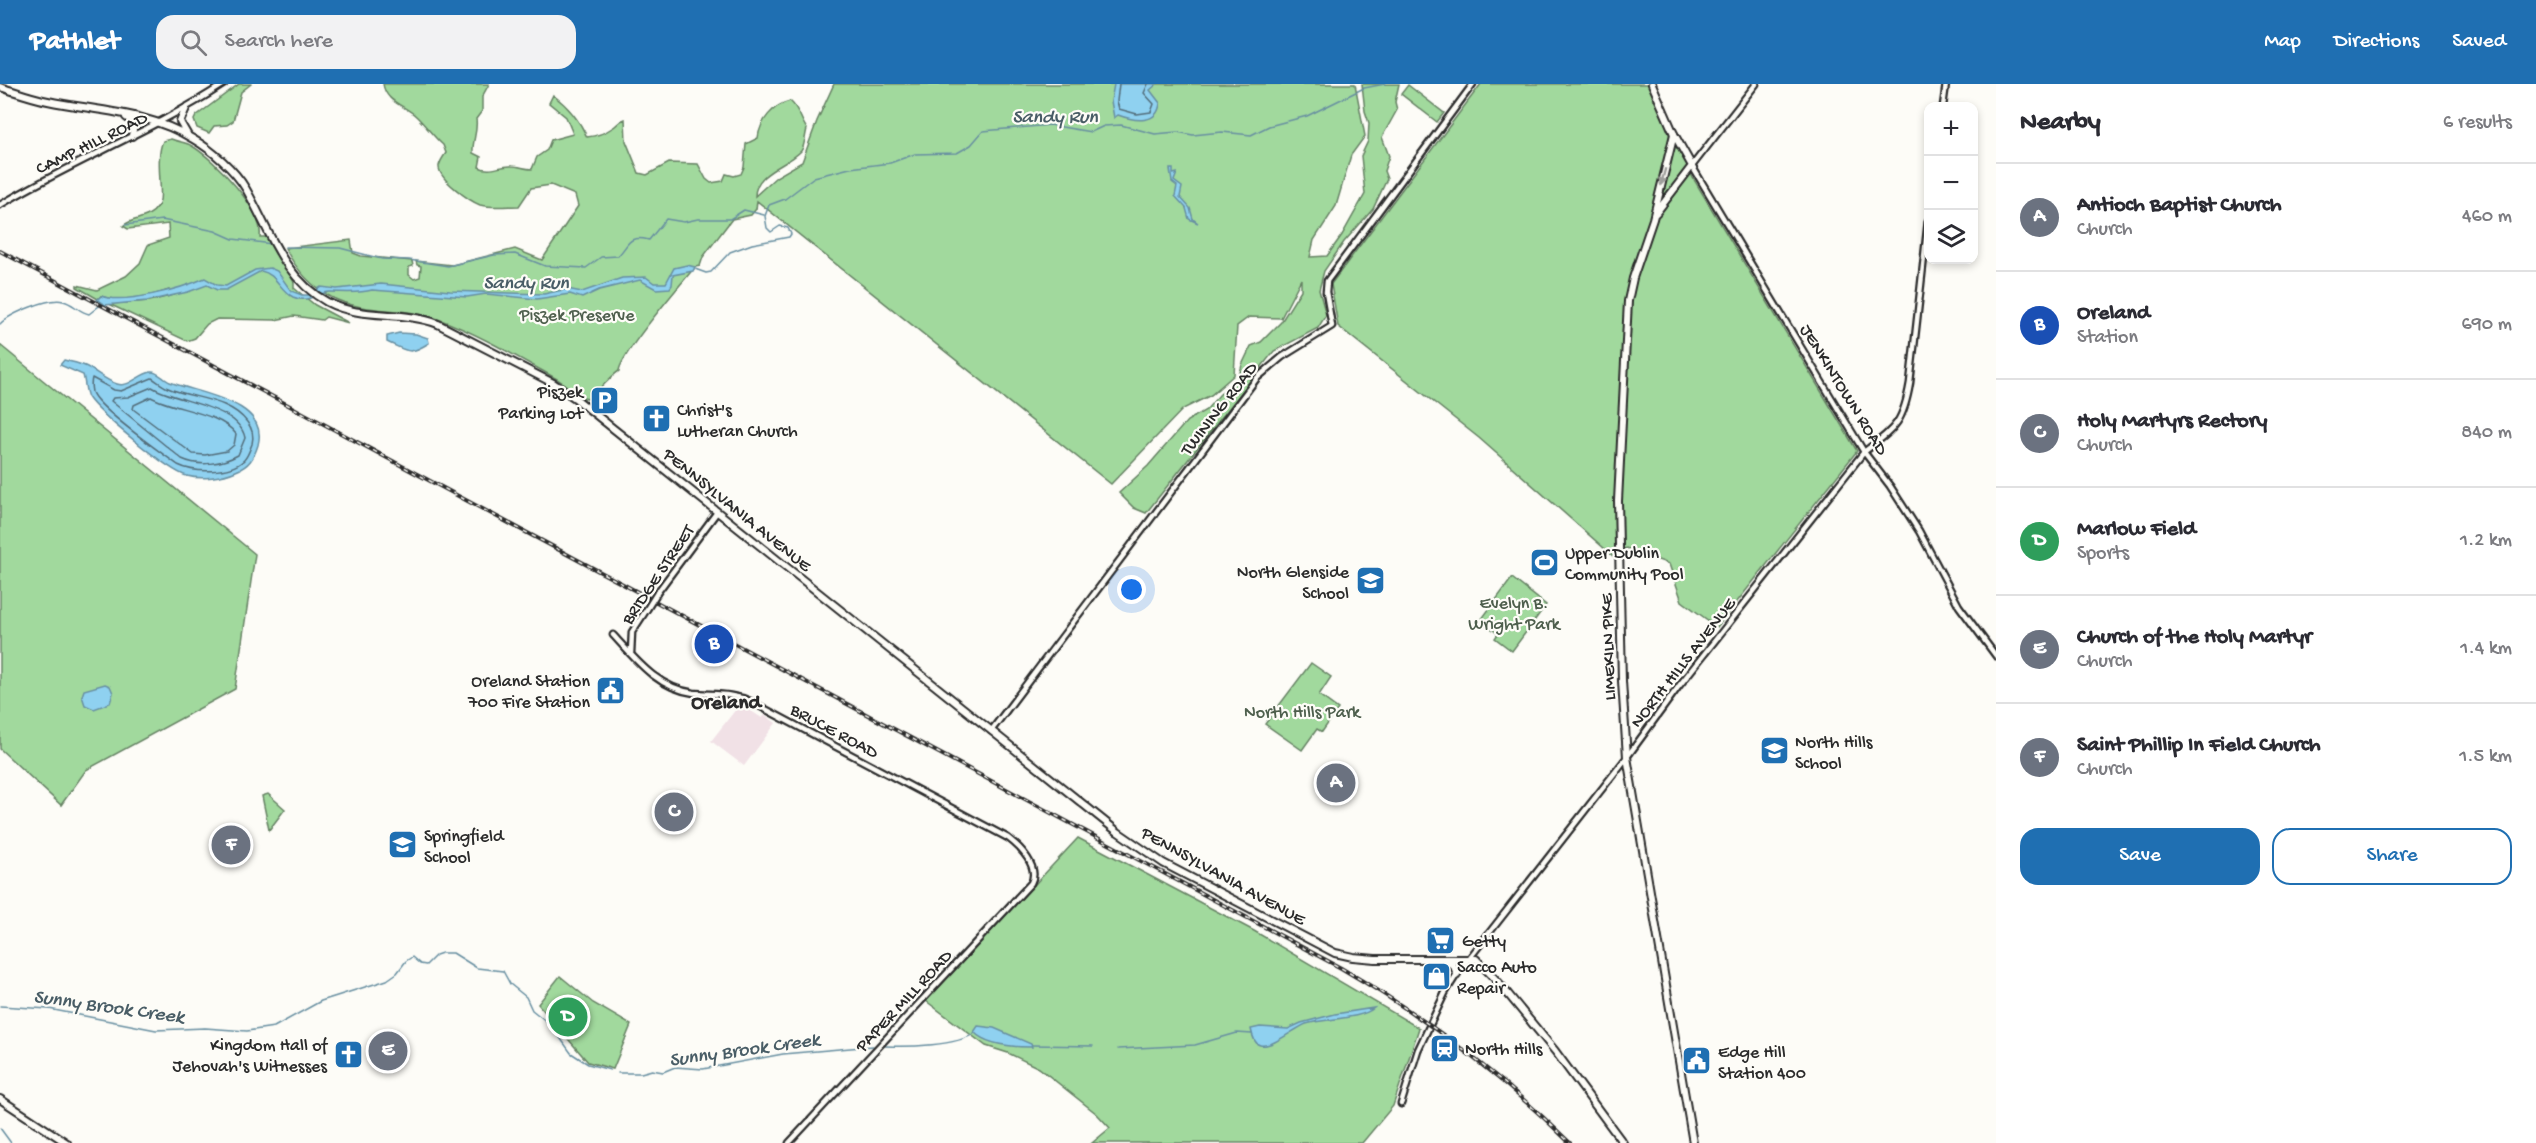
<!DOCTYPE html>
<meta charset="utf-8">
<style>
:root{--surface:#fff;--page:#f2f2f3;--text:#2b2b33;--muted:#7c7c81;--line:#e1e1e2;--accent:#1f6fb2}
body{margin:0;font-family:"Gochi Hand",sans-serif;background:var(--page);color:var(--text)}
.controls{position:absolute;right:18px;top:18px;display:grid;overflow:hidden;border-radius:12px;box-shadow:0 3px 9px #0003}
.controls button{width:54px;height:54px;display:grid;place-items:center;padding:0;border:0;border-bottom:2px solid var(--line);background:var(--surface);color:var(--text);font:30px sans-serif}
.you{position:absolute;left:1132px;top:506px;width:21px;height:21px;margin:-15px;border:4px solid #fff;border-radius:50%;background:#1a73e8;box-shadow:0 0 0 9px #1a73e833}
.badge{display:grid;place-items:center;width:39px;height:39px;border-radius:50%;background:var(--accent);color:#fff;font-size:20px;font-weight:700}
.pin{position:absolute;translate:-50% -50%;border:3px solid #fff;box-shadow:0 2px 6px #0006}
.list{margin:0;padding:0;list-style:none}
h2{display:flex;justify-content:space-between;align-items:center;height:78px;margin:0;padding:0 24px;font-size:26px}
h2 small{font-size:20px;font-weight:400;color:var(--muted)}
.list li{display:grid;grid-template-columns:39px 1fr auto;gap:18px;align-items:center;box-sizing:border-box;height:108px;padding:0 24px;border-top:2px solid var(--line)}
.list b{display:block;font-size:22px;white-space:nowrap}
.list p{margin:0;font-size:20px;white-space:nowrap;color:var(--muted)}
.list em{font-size:20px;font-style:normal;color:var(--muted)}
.actions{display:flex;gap:12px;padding:18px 24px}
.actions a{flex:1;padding:14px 0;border:2px solid var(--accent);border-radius:18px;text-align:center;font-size:21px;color:var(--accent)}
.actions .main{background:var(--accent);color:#fff}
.icon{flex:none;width:33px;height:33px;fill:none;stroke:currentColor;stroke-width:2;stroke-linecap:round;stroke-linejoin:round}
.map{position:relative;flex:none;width:1996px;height:1059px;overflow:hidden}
header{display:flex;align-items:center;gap:36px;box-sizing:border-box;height:84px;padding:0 30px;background:var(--accent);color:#fff}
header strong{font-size:28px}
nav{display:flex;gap:33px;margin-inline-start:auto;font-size:21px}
.search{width:420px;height:54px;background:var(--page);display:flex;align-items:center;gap:15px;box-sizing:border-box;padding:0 21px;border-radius:18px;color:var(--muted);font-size:22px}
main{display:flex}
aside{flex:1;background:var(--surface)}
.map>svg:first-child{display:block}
.built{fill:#f1e1e6}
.green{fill:#a1d99d;stroke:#668264;stroke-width:1.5}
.water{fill:#8fd1f0;stroke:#678fa1;stroke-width:1.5}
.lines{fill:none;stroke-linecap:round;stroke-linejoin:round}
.shore{stroke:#536d7a;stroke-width:1.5}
.stream{stroke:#678fa1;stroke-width:1.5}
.minor-casing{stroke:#2b2b2b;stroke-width:9}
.major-casing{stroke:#2b2b2b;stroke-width:10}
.minor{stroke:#fdfcf7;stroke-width:4.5}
.major{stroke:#fdfcf7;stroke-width:6}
.rail-casing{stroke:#2b2b2b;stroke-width:4}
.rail{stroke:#fdfcf7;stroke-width:1.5;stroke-dasharray:4.5;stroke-linecap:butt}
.minor-bridge-casing{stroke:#2b2b2b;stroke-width:9;stroke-linecap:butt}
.minor-bridge{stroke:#fdfcf7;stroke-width:4.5}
.oneway{fill:#9e9e9b}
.labels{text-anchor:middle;stroke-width:4.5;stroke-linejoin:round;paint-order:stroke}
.street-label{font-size:18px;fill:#2b2b2b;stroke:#fdfcf7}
.park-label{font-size:18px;fill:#4e5f4d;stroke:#fdfcf7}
.poi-label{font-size:18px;fill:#2b2b2b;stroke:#fdfcf7;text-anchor:start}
.water-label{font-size:20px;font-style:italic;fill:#495d66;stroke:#fdfcf7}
.quarter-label{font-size:21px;font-weight:bold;fill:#2b2b2b;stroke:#fdfcf7}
</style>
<header>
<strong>Pathlet</strong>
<div class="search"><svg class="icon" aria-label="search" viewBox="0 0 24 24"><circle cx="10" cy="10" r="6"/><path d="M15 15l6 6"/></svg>Search here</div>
<nav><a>Map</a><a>Directions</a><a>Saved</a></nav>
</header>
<main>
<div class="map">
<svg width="1996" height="1059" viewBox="0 0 1996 1059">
<rect width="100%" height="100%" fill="#fdfcf7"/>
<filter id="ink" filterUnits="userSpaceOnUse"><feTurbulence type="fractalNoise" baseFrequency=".0167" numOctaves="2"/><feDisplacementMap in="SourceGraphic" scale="12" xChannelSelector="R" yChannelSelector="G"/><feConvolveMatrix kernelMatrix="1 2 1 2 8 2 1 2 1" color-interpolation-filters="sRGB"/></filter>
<g filter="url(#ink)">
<polygon class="built" points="740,620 762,634 765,631 776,639 744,682 711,657"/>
<g class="green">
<polygon points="239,0 251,0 241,8 233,37 227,41 214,42 209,49 197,44 194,36 196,32"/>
<path d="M383,0H489L482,13V27L476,35C478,47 472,57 473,69L481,73L479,83C491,89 500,81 512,82C519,82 525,85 532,85L537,73L547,66L551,56L573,50L566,33L549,19L553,11C569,23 579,35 587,53C596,52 605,49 612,44C618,41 618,37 625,35L626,57L639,89L647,91L669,79L698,80L706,95L711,99L723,97L726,90L734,92L741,90L744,83L746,60L758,54C760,37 773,21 790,17C800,26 800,35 807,45C805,51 805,62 801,67C787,82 755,88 755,112L776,93L802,78L817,37L834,0H1355L1365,52L1351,71L1336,122L1314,156L1310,173L1327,172L1342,151L1365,110L1361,72L1368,57L1369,39L1365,27L1362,0H1399L1395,18L1397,26L1382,53L1389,72L1384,87L1387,95L1373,125L1344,158L1324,187L1319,206L1326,231L1318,244L1274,267L1146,429L1134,424L1119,409L1148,382L1187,337L1206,326L1220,310L1238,296L1242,281L1251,262L1261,258L1281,238L1301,206V195L1281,234L1249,233L1237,242L1234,291L1211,311L1183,325L1111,400L757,117L756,125L751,131L732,135L703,173L700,182L695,183C680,201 621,269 619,287C608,294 595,313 587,315C577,313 567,301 557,295C521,275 477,249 438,235C403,222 365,231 331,213C310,202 296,185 285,164L351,156L353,169L361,172L412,177L413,182L409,183V191L414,195L420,193L421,182L417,181L416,177L452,181L515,165L542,176L578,122L575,111L551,101L531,104L519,122C507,122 493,124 480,121C470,117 438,95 439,82C440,78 443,73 446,69L443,61C434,53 427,43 417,33C405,21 386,19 383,0Z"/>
<polygon points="1481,0 1650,0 1693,94 1857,367 1717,543 1682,517 1669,480 1626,464 1613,472 1479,354 1338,242 1331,200"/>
<polygon points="1408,1 1444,29 1437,38 1401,10"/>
<path d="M171,55C178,58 186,58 192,62C214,75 264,126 260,153H266L269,156L294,198V204L315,221L349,239L326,233L322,236L294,232L275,236L217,235L207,240L195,254L187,257L109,220L150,217L174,211L169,206C152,212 117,219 101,212L98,215L77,203V201L97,206L126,192L140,179L148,161L169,154L168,140L128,145L123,142C132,133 148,137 158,122C165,113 154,76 163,57Z"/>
<polygon points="0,261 255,470 235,605 86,686 61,721 0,665"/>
<polygon points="1512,494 1546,521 1512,567 1495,554 1498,550 1481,536"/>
<polygon points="1311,579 1331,593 1319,611 1338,625 1322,648 1317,645 1302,666 1265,640"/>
<polygon points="268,710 285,725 269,746 262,712"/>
<polygon points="1078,754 1254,847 1419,944 1393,1022 1362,1059 1092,1059 1110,1044 1097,1030 1039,984 1008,969 986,962 926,917"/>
<polygon points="560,892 593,919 631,941 613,985 588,978 538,920"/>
</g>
<g class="water">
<path d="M1114,0H1157L1150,6L1160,19C1158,41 1134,37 1118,31L1114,34L1111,17Z"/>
<polygon points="1170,85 1173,85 1173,90 1177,89 1174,97 1182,103 1180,113 1190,124 1193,135 1198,139 1189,135 1186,124 1175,112 1177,102 1172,98"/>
<path d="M687,181L695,183L693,187L673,191L672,201L670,204L656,205L640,196L599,206L582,214L570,210L537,215L486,210L467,213L372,206C358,210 343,208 330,208C319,208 308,220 293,213C279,206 277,190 261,187L226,206H217L207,201L188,208L147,217L105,221L97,216L101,212C124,221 183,204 205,194L217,201L226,202L255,186L270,184L277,187L291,207L302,211H308L321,203L337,205L381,200L450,207L544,210L567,205L582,208L622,194L646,193L654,199H666L674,184Z"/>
<path d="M399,249L416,250L428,254L429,259C408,272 408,267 387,258V252Z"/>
<path d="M64,276C71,278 78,279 85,282C96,287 106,297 117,300C129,304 139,290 151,288C158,287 164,296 170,298C196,309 270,317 258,361C254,374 249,382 236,387C223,393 201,396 187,392C170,388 97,328 88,313C85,307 85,297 83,291L60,281Z"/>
<polygon points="105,600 110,602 113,609 110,619 94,625 85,621 82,612 84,606"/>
<path d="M1374,924C1360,936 1324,934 1306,940C1294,945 1272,964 1260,961C1254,960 1252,950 1251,945L1260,943L1288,945L1301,939L1335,930Z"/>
<path d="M978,942L994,944L1031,960L1032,963C1015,963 986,961 974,948Z"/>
</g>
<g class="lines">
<g class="shore">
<polyline points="1119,0 1117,17 1119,25 1137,30 1151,28 1154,20 1144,9 1148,0"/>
<path d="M92,294L114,306L121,307L152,294C157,297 163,302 168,304C193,315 229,314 247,338C252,344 254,352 252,360C250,365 248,372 244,376C230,390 194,389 178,381C162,369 97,324 92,308C91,303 91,298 92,294Z"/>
<path d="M152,303C176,318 239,322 245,354L238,371C222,380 199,383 182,375L111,317L113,314L128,313Z"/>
<path d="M151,313C175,326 219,328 236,350L234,361L227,367L205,371L193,370L133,325L134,321Z"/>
</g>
<g class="stream">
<polyline points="125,141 162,136 215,147 233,155 272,160"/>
<path d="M285,163L340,164L382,175L409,176L448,182L494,171L515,170L545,182L586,184L601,173L618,172C630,159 628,151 649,156L666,135L684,138L698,135H730L744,126L764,131"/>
<polyline points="695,185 706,189 711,188 730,168 752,160 789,153 791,150 788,144 780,142 771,148 767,144 765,132 769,121 785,115 814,93 850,84 890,79 915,70 957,69 971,61 983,47 1050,41 1091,48 1104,42 1121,41 1155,50 1177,48 1193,51 1222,48 1251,51 1269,42 1307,32 1364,4 1385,0"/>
<path d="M0,240C9,230 50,213 63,217C73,219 79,228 89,230L103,219"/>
<polyline points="0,922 49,925 156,946 205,944 247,947 274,943 321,917 387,896 397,889 406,877 412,873 420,880 426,881 436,871 442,869 453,869 477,884 503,887 510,900 526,913 532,926 551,941 571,969 588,980 610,986"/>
<polyline points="1032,961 1093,962"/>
<path d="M885,962C908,963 957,962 975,949"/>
<polyline points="1118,965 1195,961 1237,949 1252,950"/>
<polyline points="618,989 641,989 652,986 663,988 675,983 703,985 783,970 873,962"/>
<polyline points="0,1044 11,1059"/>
</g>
<defs>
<g id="minor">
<polyline points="1756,0 1692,82 1864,368 1890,402 1919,447 1959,522 1996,572"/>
<polyline points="1943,22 1946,0"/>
<path d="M0,121C73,77 153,47 224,0"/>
<polyline points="657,509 717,428"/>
<path d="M613,551C636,576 657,604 694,609C713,611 732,609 750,617L1008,754C1020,763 1040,783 1031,799L789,1059"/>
<polyline points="631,569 632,548 647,525"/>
<polyline points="991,647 1257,294 1282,273 1332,242 1326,208 1327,197 1473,0"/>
<path d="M1401,1020L1418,966L1445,909L1457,890L1627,673L1679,602L1864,368C1895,344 1903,340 1910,299L1928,137"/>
</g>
<g id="major">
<polyline points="1652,0 1674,50 1692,82 1656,129"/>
<path d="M0,3C16,8 32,14 48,17C97,27 150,28 193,55C212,66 235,86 246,105C269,145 283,194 327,218C361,236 402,226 438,240L553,299L575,314L1118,748L1163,779L1335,869L1353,873L1375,875H1476L1499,899L1555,967L1623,1059"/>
<polyline points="186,24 180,38 187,50"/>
<polyline points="126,33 134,39 132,52"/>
<polyline points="1674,50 1653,135 1633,194 1628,217 1618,417 1622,597 1627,673 1693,1059"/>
<polyline points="1442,878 1453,880 1457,890"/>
<polyline points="0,1015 67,1059"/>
</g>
</defs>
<use href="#minor" class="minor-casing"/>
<use href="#major" class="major-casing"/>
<use href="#minor" class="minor"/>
<use href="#major" class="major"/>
<defs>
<path id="rail" d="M0,167L1341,884C1425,933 1501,991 1570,1059"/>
</defs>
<use href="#rail" class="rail-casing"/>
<use href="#rail" class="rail"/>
<defs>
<polyline id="minor-bridge" points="647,525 657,509"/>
</defs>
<use href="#minor-bridge" class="minor-bridge-casing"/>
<use href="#minor-bridge" class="minor-bridge"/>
</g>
<defs><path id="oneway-solid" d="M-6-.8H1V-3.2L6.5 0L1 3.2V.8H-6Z" transform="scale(1.5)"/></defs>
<use class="oneway" href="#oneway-solid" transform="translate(1663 93) rotate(105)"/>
</g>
<defs>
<symbol id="parking-square" viewBox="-11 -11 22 22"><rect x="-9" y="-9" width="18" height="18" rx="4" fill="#1f6fb2" stroke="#fdfcf7"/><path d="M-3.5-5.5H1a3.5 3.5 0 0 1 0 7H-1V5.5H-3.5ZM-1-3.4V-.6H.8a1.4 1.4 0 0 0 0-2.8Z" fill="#fff"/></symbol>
<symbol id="church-square" viewBox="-11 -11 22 22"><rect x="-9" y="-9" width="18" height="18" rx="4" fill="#1f6fb2" stroke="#fdfcf7"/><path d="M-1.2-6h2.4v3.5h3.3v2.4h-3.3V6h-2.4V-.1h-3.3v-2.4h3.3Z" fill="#fff"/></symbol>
<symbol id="stadium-square" viewBox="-11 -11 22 22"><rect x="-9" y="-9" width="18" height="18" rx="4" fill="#1f6fb2" stroke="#fdfcf7"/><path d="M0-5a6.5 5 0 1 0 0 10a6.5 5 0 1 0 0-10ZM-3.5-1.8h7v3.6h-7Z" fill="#fff"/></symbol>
<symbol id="school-square" viewBox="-11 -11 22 22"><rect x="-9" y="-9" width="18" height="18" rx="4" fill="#1f6fb2" stroke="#fdfcf7"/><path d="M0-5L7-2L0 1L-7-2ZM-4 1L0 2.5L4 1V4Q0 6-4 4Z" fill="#fff"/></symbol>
<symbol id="civic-square" viewBox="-11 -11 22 22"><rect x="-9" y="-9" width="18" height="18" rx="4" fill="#1f6fb2" stroke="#fdfcf7"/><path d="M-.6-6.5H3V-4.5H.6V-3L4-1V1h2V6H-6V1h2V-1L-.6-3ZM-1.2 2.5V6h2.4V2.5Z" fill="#fff"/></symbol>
<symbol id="supermarket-square" viewBox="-11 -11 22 22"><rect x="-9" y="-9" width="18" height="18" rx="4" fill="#1f6fb2" stroke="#fdfcf7"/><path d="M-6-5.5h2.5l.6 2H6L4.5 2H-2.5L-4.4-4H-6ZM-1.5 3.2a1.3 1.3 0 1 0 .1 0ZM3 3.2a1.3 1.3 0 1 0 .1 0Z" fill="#fff"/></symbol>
<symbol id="shop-square" viewBox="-11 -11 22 22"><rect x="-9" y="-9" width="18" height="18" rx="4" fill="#1f6fb2" stroke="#fdfcf7"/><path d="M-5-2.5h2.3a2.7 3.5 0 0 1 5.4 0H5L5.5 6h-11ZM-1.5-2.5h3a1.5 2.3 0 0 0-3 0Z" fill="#fff"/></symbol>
<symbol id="station-square" viewBox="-11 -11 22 22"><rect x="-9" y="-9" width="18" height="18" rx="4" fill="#1f6fb2" stroke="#fdfcf7"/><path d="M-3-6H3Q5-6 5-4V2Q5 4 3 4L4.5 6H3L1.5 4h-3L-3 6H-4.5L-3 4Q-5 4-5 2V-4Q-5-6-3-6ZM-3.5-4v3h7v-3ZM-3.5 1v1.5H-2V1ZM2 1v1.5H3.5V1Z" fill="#fff"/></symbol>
</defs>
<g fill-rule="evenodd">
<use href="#parking-square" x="588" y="300" width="33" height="33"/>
<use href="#church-square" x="640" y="318" width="33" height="33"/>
<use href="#stadium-square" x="1528" y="462" width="33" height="33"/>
<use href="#school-square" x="1354" y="480" width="33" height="33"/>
<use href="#civic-square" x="594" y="590" width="33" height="33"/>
<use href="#school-square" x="1758" y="650" width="33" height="33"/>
<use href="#school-square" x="386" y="744" width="33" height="33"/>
<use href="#supermarket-square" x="1424" y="840" width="33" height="33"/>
<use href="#shop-square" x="1420" y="876" width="33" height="33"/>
<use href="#station-square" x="1428" y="948" width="33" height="33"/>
<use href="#church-square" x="332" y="954" width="33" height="33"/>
<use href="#civic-square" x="1680" y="960" width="33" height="33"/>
</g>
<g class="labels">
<g class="street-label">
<text transform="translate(91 58) rotate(-26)" y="6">CAMP HILL ROAD</text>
<text transform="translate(1845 305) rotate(58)" y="6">JENKINTOWN ROAD</text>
<text transform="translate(1218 324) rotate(-52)" y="6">TWINING ROAD</text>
<text transform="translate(738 425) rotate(39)" y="6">PENNSYLVANIA AVENUE</text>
<text transform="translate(657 490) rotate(-56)" y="6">BRIDGE STREET</text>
<text transform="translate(1607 563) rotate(-92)" y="6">LIMEKILN PIKE</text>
<text transform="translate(1682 578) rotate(-52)" y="6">NORTH HILLS AVENUE</text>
<text transform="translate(835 646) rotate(28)" y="6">BRUCE ROAD</text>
<text transform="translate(1224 791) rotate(29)" y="6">PENNSYLVANIA AVENUE</text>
<text transform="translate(903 916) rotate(-47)" y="6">PAPER MILL ROAD</text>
</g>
<g class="park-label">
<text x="577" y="236">Piszek Preserve</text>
<text x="1514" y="524">Evelyn B.<tspan x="1514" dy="21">Wright Park</tspan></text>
<text x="1302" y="633">North Hills Park</text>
</g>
<g class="poi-label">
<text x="583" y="313" text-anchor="end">Piszek<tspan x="583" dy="21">Parking Lot</tspan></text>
<text x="677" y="331">Christ's<tspan x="677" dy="21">Lutheran Church</tspan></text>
<text x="1565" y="474">Upper Dublin<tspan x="1565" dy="21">Community Pool</tspan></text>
<text x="1349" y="493" text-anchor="end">North Glenside<tspan x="1349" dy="21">School</tspan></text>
<text x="590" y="602" text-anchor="end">Oreland Station<tspan x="590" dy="21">700 Fire Station</tspan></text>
<text x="1795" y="663">North Hills<tspan x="1795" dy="21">School</tspan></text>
<text x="424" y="757">Springfield<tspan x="424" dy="21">School</tspan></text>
<text x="1462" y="862">Getty</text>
<text x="1457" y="888">Sacco Auto<tspan x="1457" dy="21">Repair</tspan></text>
<text x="327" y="966" text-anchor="end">Kingdom Hall of<tspan x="327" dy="21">Jehovah's Witnesses</tspan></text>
<text x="1465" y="970">North Hills</text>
<text x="1718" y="973">Edge Hill<tspan x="1718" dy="21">Station 400</tspan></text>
</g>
<g class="water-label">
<text x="1055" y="38">Sandy Run</text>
<text x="526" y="204">Sandy Run</text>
<text transform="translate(109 921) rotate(8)" y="7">Sunny Brook Creek</text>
<text transform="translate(744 964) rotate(-8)" y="7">Sunny Brook Creek</text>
</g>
<g class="quarter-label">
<text x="726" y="624">Oreland</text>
</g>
</g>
</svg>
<div class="controls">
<button>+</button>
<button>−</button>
<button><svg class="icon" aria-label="layers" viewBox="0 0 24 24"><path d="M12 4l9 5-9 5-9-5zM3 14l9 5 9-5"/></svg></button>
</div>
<div class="you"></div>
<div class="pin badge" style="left:1336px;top:699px;background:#6b7280">A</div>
<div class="pin badge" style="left:714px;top:560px;background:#1a4fb4">B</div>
<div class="pin badge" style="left:674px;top:728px;background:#6b7280">C</div>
<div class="pin badge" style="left:568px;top:933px;background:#2e9e5b">D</div>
<div class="pin badge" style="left:388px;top:967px;background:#6b7280">E</div>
<div class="pin badge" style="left:231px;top:761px;background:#6b7280">F</div>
</div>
<aside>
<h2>Nearby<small>6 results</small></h2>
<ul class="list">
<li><span class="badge" style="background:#6b7280">A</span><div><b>Antioch Baptist Church</b><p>Church</p></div><em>460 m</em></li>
<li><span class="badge" style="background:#1a4fb4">B</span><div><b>Oreland</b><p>Station</p></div><em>690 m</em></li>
<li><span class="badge" style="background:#6b7280">C</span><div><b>Holy Martyrs Rectory</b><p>Church</p></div><em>840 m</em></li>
<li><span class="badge" style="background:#2e9e5b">D</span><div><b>Marlow Field</b><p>Sports</p></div><em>1.2 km</em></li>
<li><span class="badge" style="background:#6b7280">E</span><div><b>Church of the Holy Martyr</b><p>Church</p></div><em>1.4 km</em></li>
<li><span class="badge" style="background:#6b7280">F</span><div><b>Saint Phillip In Field Church</b><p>Church</p></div><em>1.5 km</em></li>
</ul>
<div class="actions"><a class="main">Save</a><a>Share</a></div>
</aside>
</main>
